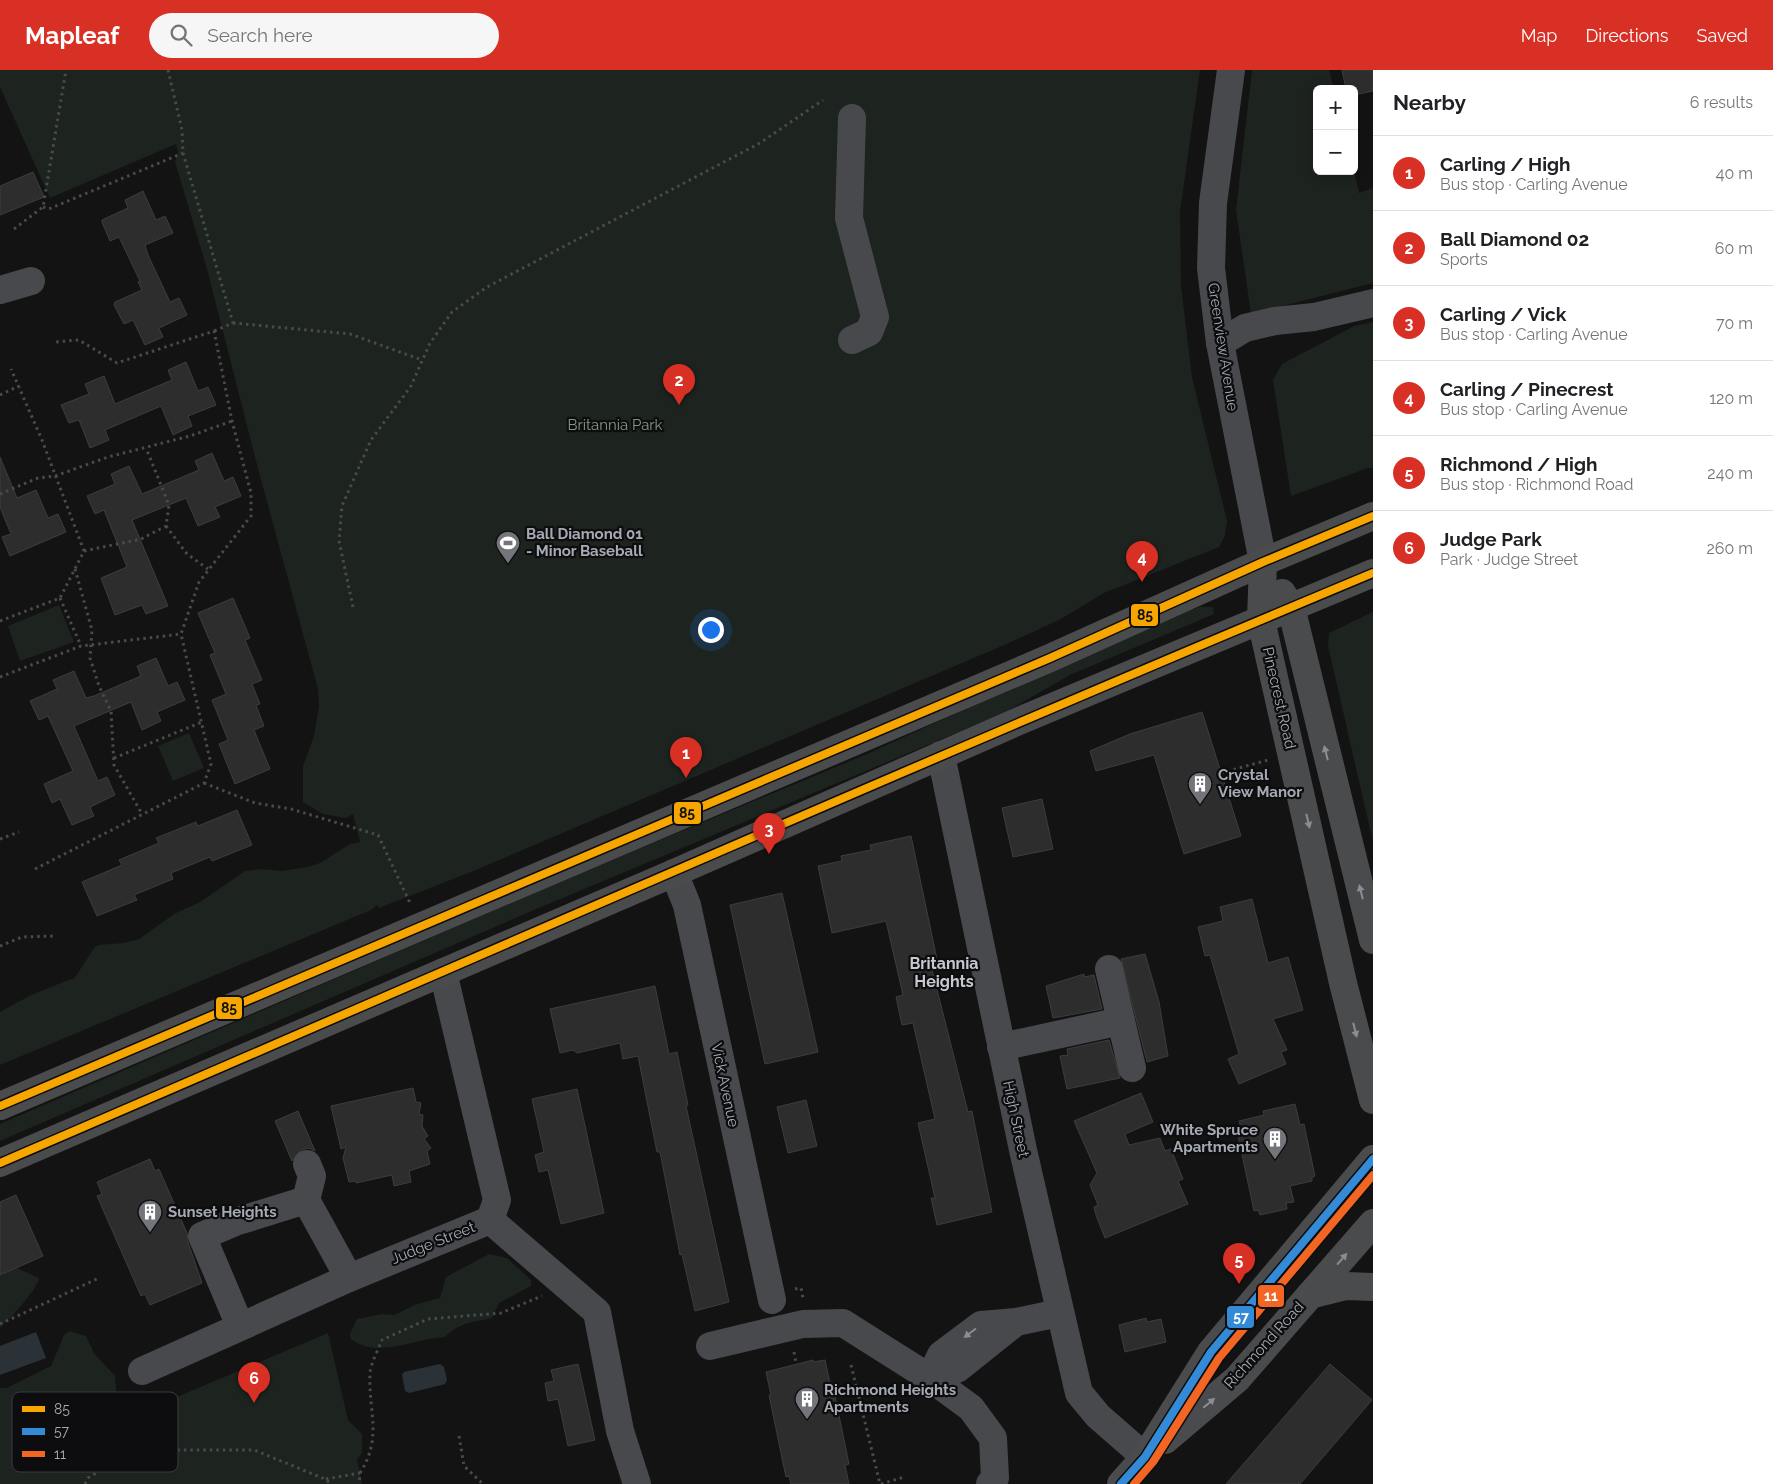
<!DOCTYPE html>
<meta charset="utf-8">
<style>
:root{--surface:#fff;--page:#f6f6f6;--text:#202124;--muted:#757577;--line:#e0e0e0;--accent:#d93025}
body{margin:0;font-family:Raleway,sans-serif;background:var(--page);color:var(--text)}
.controls{position:absolute;right:15px;top:15px;display:grid;overflow:hidden;border-radius:8px;box-shadow:0 2px 12px #0003}
.controls button{width:45px;height:45px;display:grid;place-items:center;padding:0;border:0;border-bottom:1px solid var(--line);background:var(--surface);color:var(--text);font:25px sans-serif}
.you{position:absolute;left:710px;top:559px;width:18px;height:18px;margin:-12px;border:4px solid #fff;border-radius:50%;background:#1a73e8;box-shadow:0 0 0 8px #1a73e833}
.badge{display:grid;place-items:center;width:32px;height:32px;border-radius:50%;background:var(--accent);color:#fff;font-size:16px;font-weight:700}
.pin{position:absolute;translate:-50% -41px;filter:drop-shadow(0 1px 2px #0008)}
.pin::after{content:'';position:absolute;top:26px;width:18px;height:15px;background:inherit;clip-path:polygon(0 0,100% 0,50% 100%)}
.list{margin:0;padding:0;list-style:none}
h2{display:flex;justify-content:space-between;align-items:center;height:65px;margin:0;padding:0 20px;font-size:21px}
h2 small{font-size:16px;font-weight:400;color:var(--muted)}
.list li{display:grid;grid-template-columns:32px 1fr auto;gap:15px;align-items:center;box-sizing:border-box;height:75px;padding:0 20px;border-top:1px solid var(--line)}
.list b{display:block;font-size:19px;white-space:nowrap}
.list p{margin:0;font-size:16px;white-space:nowrap;color:var(--muted)}
.list em{font-size:16px;font-style:normal;color:var(--muted)}
.icon{flex:none;width:28px;height:28px;fill:none;stroke:currentColor;stroke-width:2;stroke-linecap:round;stroke-linejoin:round}
.map{position:relative;flex:none;width:1373px;height:1414px;overflow:hidden}
header{display:flex;align-items:center;gap:30px;box-sizing:border-box;height:70px;padding:0 25px;background:var(--accent);color:#fff}
header strong{font-size:24px}
nav{display:flex;gap:28px;margin-inline-start:auto;font-size:18px}
.search{width:350px;height:45px;background:var(--page);display:flex;align-items:center;gap:12px;box-sizing:border-box;padding:0 18px;border-radius:28px;color:var(--muted);font-size:19px}
main{display:flex}
aside{flex:1;background:var(--surface)}
.map>svg:first-child{display:block}
.green{fill:#1d231e}
.water{fill:#2b3237}
.building{fill:#2d2d2e;stroke:#3c3d3f}
.lines{fill:none;stroke-linecap:round;stroke-linejoin:round}
.path{stroke:#494a4c;stroke-width:3;stroke-dasharray:2.5 4;stroke-linecap:butt}
.minor{stroke:#48494c;stroke-width:28}
.major{stroke:#4a4b4d;stroke-width:28}
.bus-1-casing{stroke:#0d0d0f;stroke-width:11}
.bus-2-casing{stroke:#0d0d0f;stroke-width:11}
.bus-3-casing{stroke:#0d0d0f;stroke-width:11}
.bus-1{stroke:#f7a600;stroke-width:8}
.bus-2{stroke:#338bd7;stroke-width:8}
.bus-3{stroke:#f26522;stroke-width:8}
.oneway{fill:#8a8e94}
.oneway2{fill:#8a8d93}
.labels{text-anchor:middle;stroke-width:4.5;stroke-linejoin:round;paint-order:stroke}
.street-label{font-size:15px;fill:#a6aab2;stroke:#0d0d0f}
.park-label{font-size:15px;fill:#7f9b80;stroke:#0d0d0f}
.poi-label{font-size:15px;font-weight:bold;fill:#a6aab2;stroke:#0d0d0f;text-anchor:start}
.neighbourhood-label{font-size:16px;font-weight:bold;fill:#c6c9cf;stroke:#0d0d0f}
.key{fill:#0d0d0f;stroke:#3b3c40;stroke-width:1}
.key-label{font-size:14px;fill:#a6aab2}
.line-badge{stroke:#0d0d0f;stroke-width:2}
.badge-label{font-size:14px;text-anchor:middle;font-weight:bold;fill:#fff}
.pale-badge-label{font-size:14px;text-anchor:middle;font-weight:bold;fill:#111}
</style>
<header>
<strong>Mapleaf</strong>
<div class="search"><svg class="icon" aria-label="search" viewBox="0 0 24 24"><circle cx="10" cy="10" r="6"/><path d="M15 15l6 6"/></svg>Search here</div>
<nav><a>Map</a><a>Directions</a><a>Saved</a></nav>
</header>
<main>
<div class="map">
<svg width="1373" height="1414" viewBox="0 0 1373 1414">
<rect width="100%" height="100%" fill="#131313"/>
<g class="green">
<polygon points="0,0 1200,0 1180,142 1181,216 1192,307 1227,451 1225,465 1219,477 1104,523 1059,550 1009,573 471,802 379,838 377,835 371,840 0,995 0,942 29,926 68,910 74,909 94,878 99,875 123,873 139,869 174,844 200,832 245,801 262,799 282,801 308,797 320,793 350,774 360,772 353,744 346,748 323,744 303,732 303,696 314,666 319,635 318,619 257,395 207,199 175,92 178,82 176,74 50,128 0,17"/>
<polygon points="1252,0 1329,0 1334,19 1317,19 1317,101 1354,101 1359,123 1373,118 1373,213 1251,244 1236,140"/>
<polygon points="1373,252 1373,398 1368,398 1291,426 1273,310 1282,294 1354,256"/>
<polygon points="59,535 74,572 20,591 8,556"/>
<polygon points="1200,537 1213,537 1214,544 1070,605 1002,644 534,840 0,1071 0,1054 552,815 867,684 1165,548"/>
<polygon points="1373,542 1373,772 1328,576 1329,563"/>
<polygon points="189,663 204,698 173,711 158,676"/>
<path d="M489,1184L507,1188L531,1210V1216L499,1233L492,1248C474,1252 458,1253 445,1267C415,1268 378,1290 351,1269L350,1264L357,1249L382,1244L394,1245L417,1234L440,1228L446,1207Z"/>
<path d="M17,1198L39,1208C37,1220 10,1248 0,1258V1206L6,1201Z"/>
<path d="M69,1261L86,1266L94,1283L115,1306L118,1340L113,1351L108,1354C87,1360 34,1368 28,1390L328,1263L348,1350L362,1364V1383L357,1389L362,1414H0V1318H7L51,1296L64,1265Z"/>
</g>
<g class="water">
<polygon points="36,1262 46,1288 0,1305 0,1276"/>
<polygon points="440,1294 444,1297 447,1310 445,1314 409,1323 405,1321 402,1305 404,1302"/>
</g>
<g class="building">
<polygon points="1342,0 1373,0 1373,21 1354,25 1354,19 1346,19"/>
<polygon points="33,102 44,127 0,145 0,116"/>
<polygon points="143,121 156,150 165,146 173,163 145,175 148,185 170,232 179,228 187,245 159,258 163,267 145,275 133,250 124,254 114,235 115,232 142,220 138,212 140,211 119,167 110,171 102,152 102,150 128,138 125,130"/>
<polygon points="186,292 198,321 208,317 216,335 188,346 192,356 173,365 161,336 105,360 109,370 90,378 79,350 69,353 61,335 89,324 85,314 104,306 115,334 172,310 168,300"/>
<polygon points="212,383 224,411 233,407 241,426 215,437 220,447 198,456 186,428 132,450 168,536 146,544 142,535 115,545 101,508 127,497 104,440 95,444 87,426 115,414 111,404 129,396 142,424 199,400 195,391"/>
<polygon points="0,387 17,428 36,420 48,448 58,444 66,462 10,486 2,467 11,464 0,437"/>
<polygon points="233,528 250,568 245,570 262,610 252,614 260,634 256,635 264,656 254,660 270,699 235,714 219,674 228,670 212,630 226,624 210,585 215,583 198,543"/>
<polygon points="156,588 168,616 177,612 185,630 157,642 161,651 142,660 131,632 74,656 98,711 107,707 115,725 90,737 94,746 72,755 60,729 52,733 44,714 73,701 48,646 39,650 30,631 57,619 53,610 74,601 86,628 94,626 141,606 137,596"/>
<polygon points="1202,642 1241,766 1184,784 1154,685 1096,701 1090,681 1130,664"/>
<polygon points="1042,729 1053,779 1013,787 1002,738"/>
<polygon points="237,740 252,775 212,791 210,787 171,803 173,809 134,825 137,830 97,846 82,812 122,795 119,790 159,773 156,768 196,752 198,756"/>
<polygon points="911,766 939,899 932,900 968,1042 972,1041 992,1142 937,1155 931,1128 935,1128 918,1053 935,1049 913,953 902,955 896,927 903,925 886,851 832,863 818,796 842,791 841,786 871,780 870,775"/>
<polygon points="782,823 818,982 765,994 730,835"/>
<polygon points="1252,829 1268,893 1288,887 1303,940 1273,949 1287,980 1281,982 1286,994 1239,1014 1228,989 1239,984 1210,885 1205,886 1198,857 1223,851 1220,837"/>
<polygon points="1145,884 1159,932 1168,986 1147,992 1121,889"/>
<polygon points="1084,904 1084,907 1094,905 1102,939 1053,948 1046,916"/>
<polygon points="655,916 669,984 677,982 688,1035 686,1036 729,1232 695,1241 682,1184 680,1185 660,1082 657,1082 638,986 623,989 620,973 577,983 573,980 560,983 550,939"/>
<polygon points="1109,970 1120,1008 1067,1019 1060,986 1068,985 1067,979"/>
<polygon points="413,1018 416,1032 421,1033 419,1044 423,1045 422,1056 428,1066 424,1069 431,1078 427,1081 430,1094 409,1101 411,1112 394,1116 392,1105 356,1113 356,1111 349,1112 343,1088 346,1077 341,1079 331,1036"/>
<polygon points="577,1019 604,1143 561,1154 548,1100 539,1102 535,1085 544,1082 532,1029"/>
<polygon points="1141,1023 1153,1052 1125,1064 1129,1075 1160,1068 1165,1081 1171,1079 1183,1109 1178,1111 1188,1134 1105,1168 1096,1145 1094,1137 1098,1135 1090,1115 1097,1103 1074,1051"/>
<polygon points="806,1030 817,1076 788,1083 777,1037"/>
<polygon points="1295,1034 1300,1055 1304,1054 1315,1106 1312,1107 1312,1111 1290,1116 1294,1132 1286,1133 1287,1139 1260,1145 1258,1140 1254,1141 1236,1056 1240,1055 1239,1051 1264,1045 1263,1041"/>
<polygon points="298,1041 315,1081 309,1078 301,1080 292,1091 275,1051"/>
<polygon points="150,1089 155,1101 159,1099 187,1163 188,1172 202,1213 150,1235 145,1224 141,1226 97,1126 102,1124 97,1112"/>
<polygon points="16,1125 43,1186 0,1205 0,1132"/>
<polygon points="1146,1248 1147,1252 1161,1249 1166,1272 1125,1282 1119,1255"/>
<polygon points="813,1290 813,1292 825,1290 830,1313 832,1312 849,1394 845,1395 849,1414 791,1414 789,1406 786,1407 769,1325 771,1325 766,1302"/>
<polygon points="578,1294 595,1370 568,1376 558,1329 548,1331 545,1313 554,1311 551,1300"/>
<polygon points="1330,1294 1372,1330 1300,1414 1226,1414"/>
</g>
<g class="lines">
<g class="path">
<polyline points="168,0 182,60 183,83 233,253 214,261"/>
<polyline points="43,137 49,139 183,83"/>
<polyline points="14,159 43,137 66,0"/>
<polyline points="233,253 350,264 422,290"/>
<polyline points="0,325 19,316"/>
<polyline points="0,424 38,408 55,406 108,387 190,366 232,351"/>
<polyline points="166,456 187,484 208,499"/>
<polyline points="84,481 141,469 166,456 169,435 146,378"/>
<polyline points="75,499 92,560 90,588 99,616 111,641 114,695 142,744"/>
<polyline points="60,528 81,576"/>
<polyline points="353,537 339,471 342,436 359,397 371,370 411,316 430,273 452,242 487,217 760,73 823,30"/>
<polyline points="0,551 60,528 84,481 42,370 11,299"/>
<polyline points="0,607 81,576 181,564"/>
<polyline points="114,688 202,652"/>
<polyline points="1221,703 1268,690"/>
<polyline points="204,713 255,733 291,739 378,765 410,833"/>
<polyline points="0,769 19,762"/>
<polyline points="35,799 204,713 211,694 181,564 199,512 251,446 251,423 232,351 214,261 117,293 79,270 55,272"/>
<polyline points="0,876 22,867 56,866"/>
<polyline points="795,1219 801,1218 803,1228"/>
<polyline points="0,1254 99,1208"/>
<polyline points="794,1282 796,1293"/>
<polyline points="851,1295 880,1414"/>
<polyline points="459,1366 464,1396 483,1414"/>
<polyline points="133,1380 145,1347 147,1326"/>
<path d="M360,1403C383,1367 368,1341 370,1303C371,1293 378,1280 382,1270L428,1249L501,1243L542,1226"/>
<polyline points="326,1409 360,1403 359,1414"/>
<polyline points="85,1414 88,1408 133,1380 254,1380 325,1409 331,1414"/>
<polyline points="881,1414 904,1407"/>
</g>
<g class="minor">
<polyline points="1231,0 1213,133 1211,198 1220,273 1263,492"/>
<polyline points="852,48 849,148 875,247 869,262 852,270"/>
<polyline points="0,220 31,211"/>
<polyline points="1220,273 1245,258 1275,251 1314,247 1373,233"/>
<polyline points="941,685 1023,1080 1079,1323 1098,1346 1145,1387"/>
<polyline points="674,803 687,835 772,1230"/>
<polyline points="1109,899 1132,998"/>
<polyline points="1001,977 1121,951"/>
<polyline points="307,1094 312,1106 306,1130 349,1208"/>
<polyline points="490,1150 597,1242 620,1361 637,1414"/>
<polyline points="1016,1252 957,1299 930,1308 941,1285 981,1255 1016,1252 1059,1243"/>
<polyline points="240,1256 202,1166 235,1152 306,1130"/>
<polyline points="710,1276 803,1254 843,1253 930,1308 971,1338 993,1368 995,1408 990,1414"/>
<polyline points="142,1301 349,1208 490,1150 497,1130 443,902"/>
</g>
<g class="major">
<polyline points="1263,492 1261,550 1343,913 1373,1030"/>
<polyline points="1282,523 1291,537 1373,870"/>
<polyline points="0,1036 1050,588 1263,492 1373,446"/>
<polyline points="0,1093 674,803 1019,651 1373,503"/>
<polyline points="1310,1225 1346,1216 1373,1217"/>
<polyline points="1165,1370 1237,1309 1373,1153"/>
<polyline points="1121,1414 1145,1387 1211,1282 1373,1089"/>
</g>
<defs>
<g id="bus-1">
<polyline points="0,1036 1050,588 1263,492 1373,446"/>
<path d="M0,1093C458,896 913,695 1373,503"/>
</g>
<polyline id="bus-2" points="1121,1414 1145,1387 1211,1282 1373,1089"/>
<polyline id="bus-3" points="1134,1414 1153,1392 1219,1288 1373,1105"/>
</defs>
<use href="#bus-1" class="bus-1-casing"/>
<use href="#bus-2" class="bus-2-casing"/>
<use href="#bus-3" class="bus-3-casing"/>
<use href="#bus-1" class="bus-1"/>
<use href="#bus-2" class="bus-2"/>
<use href="#bus-3" class="bus-3"/>
</g>
<defs><path id="oneway-solid" d="M-6-.8H1V-3.2L6.5 0L1 3.2V.8H-6Z" transform="scale(1.25)"/></defs>
<g class="oneway">
<use href="#oneway-solid" transform="translate(1326 683) rotate(-104)"/>
<use href="#oneway-solid" transform="translate(1308 751) rotate(77)"/>
<use href="#oneway-solid" transform="translate(1361 822) rotate(-104)"/>
<use href="#oneway-solid" transform="translate(1355 960) rotate(76)"/>
<use href="#oneway-solid" transform="translate(1342 1189) rotate(-49)"/>
<use href="#oneway-solid" transform="translate(1209 1333) rotate(-40)"/>
</g>
<use class="oneway2" href="#oneway-solid" transform="translate(970 1263) rotate(143)"/>
<defs>
<symbol id="stadium-pin" viewBox="-11 -11 22 30"><path d="M0 17L-7.5 6A9.5 9.5 0 1 1 7.5 6Z" fill="#73757a" stroke="#0d0d0f"/><path d="M0-5a6.5 5 0 1 0 0 10a6.5 5 0 1 0 0-10ZM-3.5-1.8h7v3.6h-7Z" fill="#fff"/></symbol>
<symbol id="building-pin" viewBox="-11 -11 22 30"><path d="M0 17L-7.5 6A9.5 9.5 0 1 1 7.5 6Z" fill="#73757a" stroke="#0d0d0f"/><path d="M-4-6H4V6H1V3H-1V6H-4ZM-2.5-4.3h1.7v1.8h-1.7ZM.8-4.3h1.7v1.8H.8ZM-2.5-1h1.7V.8h-1.7ZM.8-1h1.7V.8H.8Z" fill="#fff"/></symbol>
</defs>
<g fill-rule="evenodd">
<use href="#stadium-pin" x="494" y="459" width="28" height="38"/>
<use href="#building-pin" x="1186" y="700" width="28" height="38"/>
<use href="#building-pin" x="1261" y="1055" width="28" height="38"/>
<use href="#building-pin" x="136" y="1128" width="28" height="38"/>
<use href="#building-pin" x="793" y="1315" width="28" height="38"/>
</g>
<g class="labels">
<g class="street-label">
<text transform="translate(1223 277) rotate(81)" y="5">Greenview Avenue</text>
<text transform="translate(1279 628) rotate(77)" y="5">Pinecrest Road</text>
<text transform="translate(725 1015) rotate(78)" y="5">Vick Avenue</text>
<text transform="translate(1016 1049) rotate(78)" y="5">High Street</text>
<text transform="translate(433 1173) rotate(-22)" y="5">Judge Street</text>
<text transform="translate(1264 1275) rotate(-48)" y="5">Richmond Road</text>
</g>
<g class="park-label">
<text x="615" y="360">Britannia Park</text>
</g>
<g class="poi-label">
<text x="526" y="469">Ball Diamond 01<tspan x="526" dy="17">- Minor Baseball</tspan></text>
<text x="1218" y="710">Crystal<tspan x="1218" dy="17">View Manor</tspan></text>
<text x="1258" y="1065" text-anchor="end">White Spruce<tspan x="1258" dy="17">Apartments</tspan></text>
<text x="168" y="1147">Sunset Heights</text>
<text x="824" y="1325">Richmond Heights<tspan x="824" dy="17">Apartments</tspan></text>
</g>
<g class="neighbourhood-label">
<text x="944" y="899">Britannia<tspan x="944" dy="18">Heights</tspan></text>
</g>
</g>
<rect x="12" y="1322" width="166" height="80" rx="8" class="key"/>
<rect x="22" y="1336" width="23" height="6" fill="#f7a600"/>
<rect x="22" y="1358" width="23" height="7" fill="#338bd7"/>
<rect x="22" y="1381" width="23" height="6" fill="#f26522"/>
<g class="key-label">
<text x="54" y="1344">85</text>
<text x="54" y="1366">57</text>
<text x="54" y="1389">11</text>
</g>
<g class="line-badge">
<rect x="1130" y="533" width="29" height="24" rx="5" fill="#f7a600"/>
<rect x="673" y="731" width="29" height="24" rx="5" fill="#f7a600"/>
<rect x="215" y="926" width="28" height="24" rx="5" fill="#f7a600"/>
<rect x="1257" y="1214" width="28" height="24" rx="5" fill="#f26522"/>
<rect x="1226" y="1235" width="29" height="24" rx="5" fill="#338bd7"/>
</g>
<g class="badge-label">
<text x="1271" y="1231">11</text>
<text x="1241" y="1252">57</text>
</g>
<g class="pale-badge-label">
<text x="1145" y="550">85</text>
<text x="687" y="748">85</text>
<text x="229" y="943">85</text>
</g>
</svg>
<div class="controls">
<button>+</button>
<button>−</button>
</div>
<div class="you"></div>
<div class="pin badge" style="left:686px;top:708px">1</div>
<div class="pin badge" style="left:679px;top:335px">2</div>
<div class="pin badge" style="left:769px;top:784px">3</div>
<div class="pin badge" style="left:1142px;top:512px">4</div>
<div class="pin badge" style="left:1239px;top:1214px">5</div>
<div class="pin badge" style="left:254px;top:1333px">6</div>
</div>
<aside>
<h2>Nearby<small>6 results</small></h2>
<ul class="list">
<li><span class="badge">1</span><div><b>Carling / High</b><p>Bus stop · Carling Avenue</p></div><em>40 m</em></li>
<li><span class="badge">2</span><div><b>Ball Diamond 02</b><p>Sports</p></div><em>60 m</em></li>
<li><span class="badge">3</span><div><b>Carling / Vick</b><p>Bus stop · Carling Avenue</p></div><em>70 m</em></li>
<li><span class="badge">4</span><div><b>Carling / Pinecrest</b><p>Bus stop · Carling Avenue</p></div><em>120 m</em></li>
<li><span class="badge">5</span><div><b>Richmond / High</b><p>Bus stop · Richmond Road</p></div><em>240 m</em></li>
<li><span class="badge">6</span><div><b>Judge Park</b><p>Park · Judge Street</p></div><em>260 m</em></li>
</ul>
</aside>
</main>
